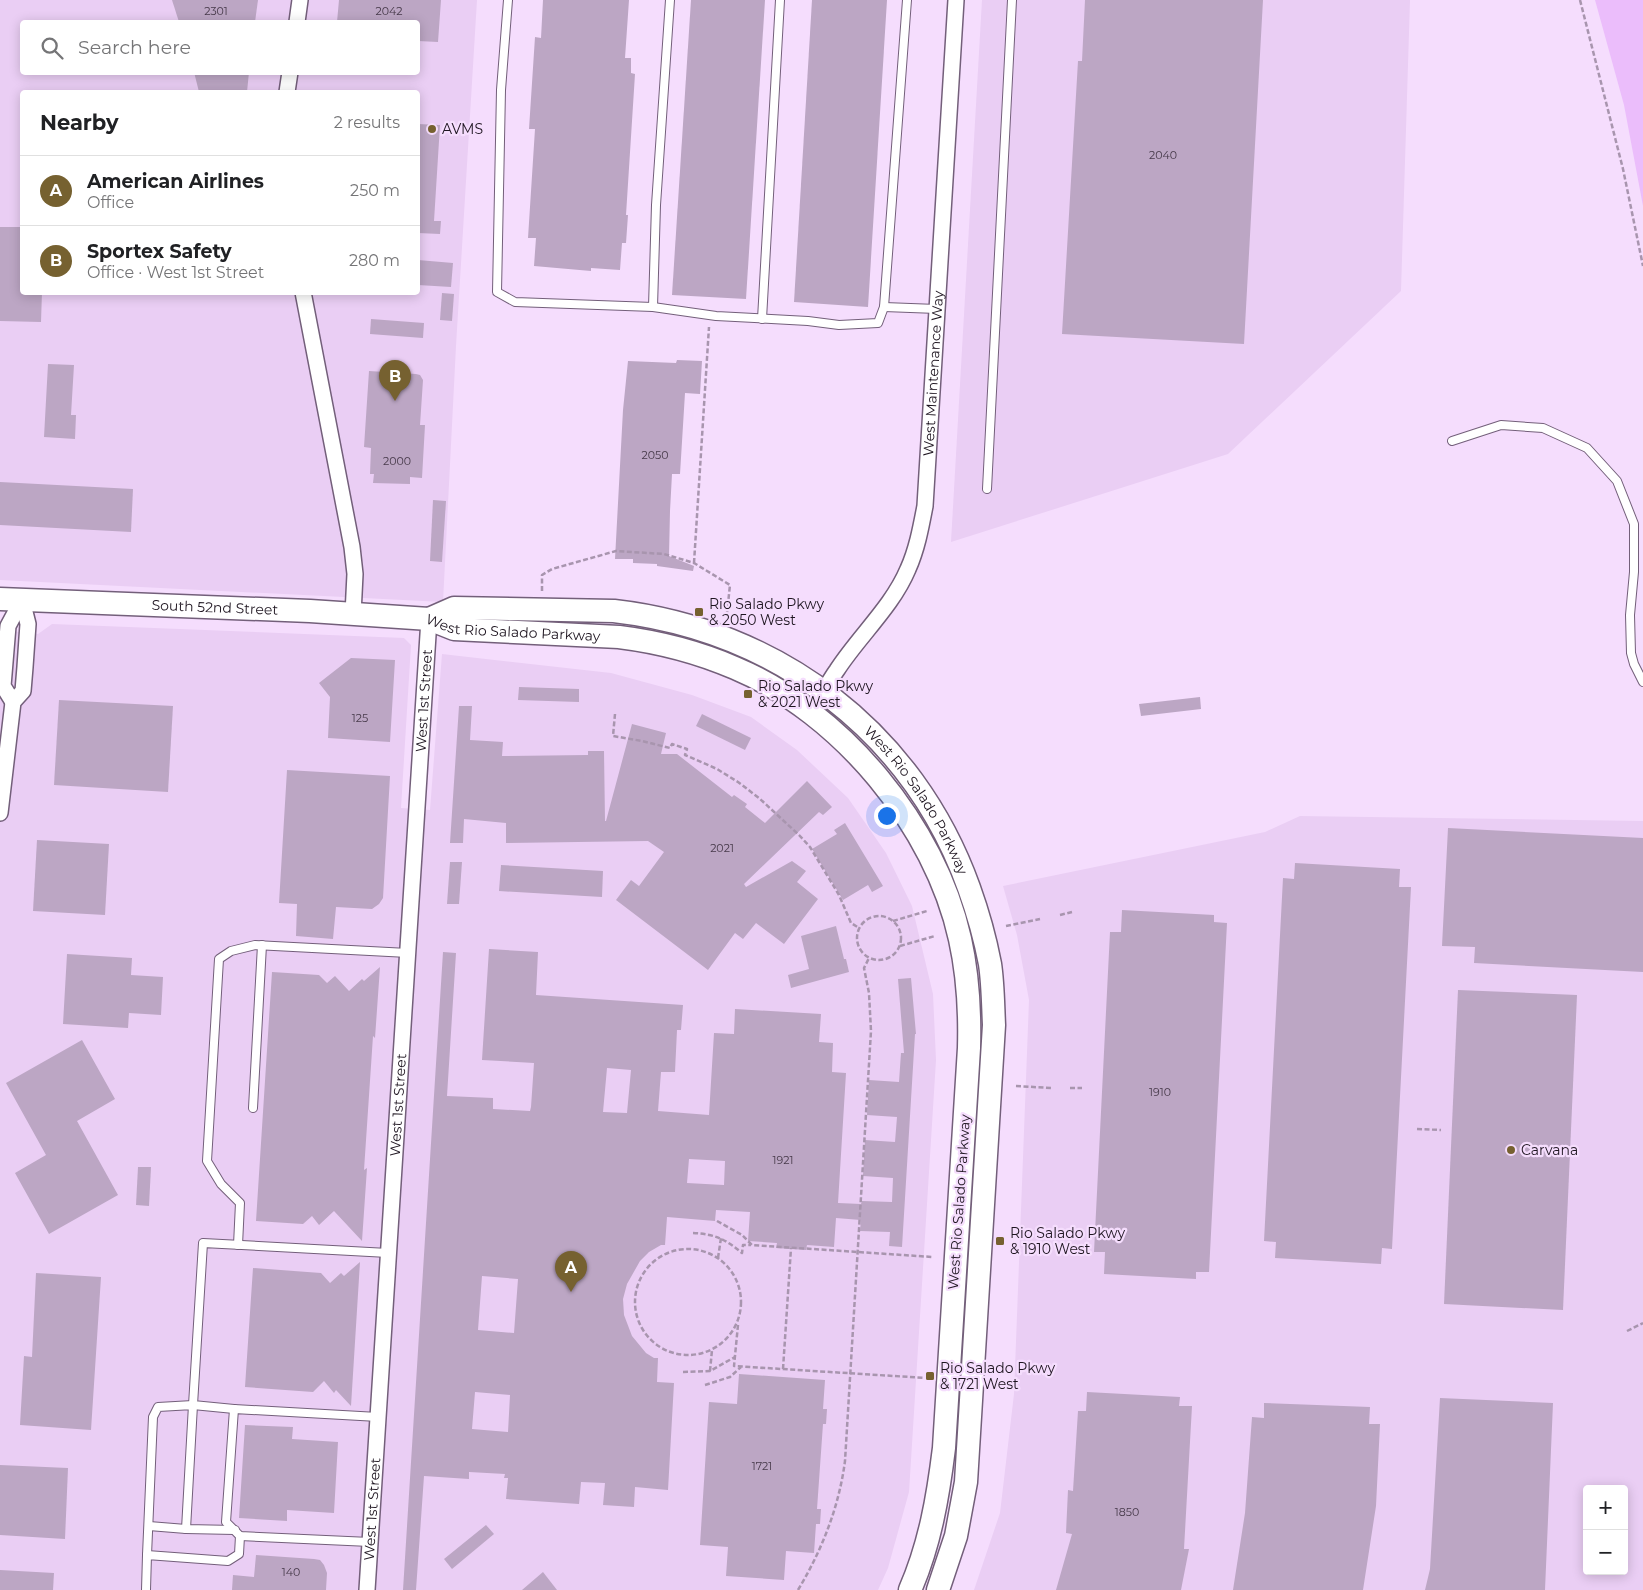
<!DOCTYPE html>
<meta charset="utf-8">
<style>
:root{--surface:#fff;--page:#f2f2f2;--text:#202124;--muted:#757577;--line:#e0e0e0;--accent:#766130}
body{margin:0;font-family:Montserrat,sans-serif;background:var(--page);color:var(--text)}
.controls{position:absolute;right:15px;bottom:15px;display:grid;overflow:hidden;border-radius:5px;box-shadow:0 2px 12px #0003}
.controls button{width:45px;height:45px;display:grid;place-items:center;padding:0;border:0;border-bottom:1px solid var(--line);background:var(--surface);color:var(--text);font:25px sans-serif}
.you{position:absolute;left:886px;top:815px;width:18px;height:18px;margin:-12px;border:4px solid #fff;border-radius:50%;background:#1a73e8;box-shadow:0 0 0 8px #1a73e833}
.badge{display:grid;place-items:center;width:32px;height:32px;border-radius:50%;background:var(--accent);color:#fff;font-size:16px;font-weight:700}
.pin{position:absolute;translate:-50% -41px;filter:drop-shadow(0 1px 2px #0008)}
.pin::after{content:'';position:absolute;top:26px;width:18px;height:15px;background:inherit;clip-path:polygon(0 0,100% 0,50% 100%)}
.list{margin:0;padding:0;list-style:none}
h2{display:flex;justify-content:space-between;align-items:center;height:65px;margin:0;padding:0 20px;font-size:21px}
h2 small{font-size:16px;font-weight:400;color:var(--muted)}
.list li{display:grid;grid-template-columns:32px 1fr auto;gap:15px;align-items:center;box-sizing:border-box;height:70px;padding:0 20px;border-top:1px solid var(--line)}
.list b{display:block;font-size:19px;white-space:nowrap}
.list p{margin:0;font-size:16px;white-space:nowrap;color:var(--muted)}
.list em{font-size:16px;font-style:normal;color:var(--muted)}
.icon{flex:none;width:28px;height:28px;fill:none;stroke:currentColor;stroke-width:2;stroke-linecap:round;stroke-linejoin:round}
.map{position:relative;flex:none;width:1643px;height:1590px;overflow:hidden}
.search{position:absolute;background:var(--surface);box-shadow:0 2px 12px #0003;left:20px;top:20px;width:400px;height:55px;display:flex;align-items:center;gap:12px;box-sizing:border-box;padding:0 18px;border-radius:5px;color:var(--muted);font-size:19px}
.panel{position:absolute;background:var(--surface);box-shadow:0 2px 12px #0003;left:20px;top:90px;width:400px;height:205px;border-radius:5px}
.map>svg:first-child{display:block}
.built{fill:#eacef4;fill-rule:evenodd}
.green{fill:#ebbdfb}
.building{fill:#bca6c4;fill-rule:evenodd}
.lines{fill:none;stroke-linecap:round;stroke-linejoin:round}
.service-casing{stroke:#735f7a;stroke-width:10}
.minor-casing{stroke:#735f7a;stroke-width:18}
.secondary-casing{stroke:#735f7a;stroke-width:25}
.path{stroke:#a895ae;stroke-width:2.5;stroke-dasharray:5 2.5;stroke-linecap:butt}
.service{stroke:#fff;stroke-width:8}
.minor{stroke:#fff;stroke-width:15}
.secondary{stroke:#fff;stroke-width:22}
.poi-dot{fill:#766130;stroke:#f5ddfd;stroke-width:2}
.labels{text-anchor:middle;stroke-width:4.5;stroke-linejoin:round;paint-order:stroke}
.number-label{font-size:11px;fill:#463949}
.poi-label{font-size:14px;fill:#1e1520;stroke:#f5ddfd;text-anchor:start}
.street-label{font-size:14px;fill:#1e1520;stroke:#f5ddfd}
</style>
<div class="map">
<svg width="1643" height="1590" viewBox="0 0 1643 1590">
<rect width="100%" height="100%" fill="#f5ddfd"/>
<g class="built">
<path d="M0,0H477L456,346L443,602L0,580ZM22,22H418V72H22ZM22,92H418V292H22Z"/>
<polygon points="982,0 1410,0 1401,291 1228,454 951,542"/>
<polygon points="52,624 404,638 411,645 401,808 430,810 442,654 611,673 692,695 751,717 797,750 848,798 886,853 912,906 933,994 936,1060 909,1492 888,1568 878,1590 0,1590 0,630 38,634"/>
<path d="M1300,816L1643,821V1590H974L1000,1513L1014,1394L1029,1000L1017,935L1003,886L1265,832ZM1587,1489H1624V1571H1587Z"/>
</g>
<polygon class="green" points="1595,0 1643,0 1643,206 1624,105"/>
<g class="building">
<polygon points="172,0 258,0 255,22 179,22"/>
<polygon points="339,0 441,0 438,42 418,41 418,22 337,22"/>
<polygon points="543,0 629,0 625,58 631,58 631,73 635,74 626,215 628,215 626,243 622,243 620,270 591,268 591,271 534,266 536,238 528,238 535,129 529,129 535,37 541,38"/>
<polygon points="691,0 765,0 746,299 672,295"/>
<polygon points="812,0 887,0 868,307 794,302"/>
<polygon points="1085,0 1263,0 1244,344 1062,334 1078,61 1082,61"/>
<polygon points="194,72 249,72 247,92 229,91 229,92 199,92"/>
<polygon points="418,124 440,125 434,221 441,221 440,234 418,233"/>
<polygon points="0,227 22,227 22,292 42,292 41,322 0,321"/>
<polygon points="418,260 453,263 451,287 418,285"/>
<polygon points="442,293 454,294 452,321 440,320"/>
<polygon points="371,319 424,323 423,338 370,334"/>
<polygon points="677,360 702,361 700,394 685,393 680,474 672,474 670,511 669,556 694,566 693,571 657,566 657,564 633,563 633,559 615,559 623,410 628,361 676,363"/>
<polygon points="48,364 74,365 71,415 76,415 75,439 44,437"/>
<polygon points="369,371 416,374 420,375 423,380 420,425 425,425 422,478 410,477 410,484 373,483 374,474 370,474 371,448 364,447"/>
<polygon points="0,482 133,489 131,532 0,525"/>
<polygon points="433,500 446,501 442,562 430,561"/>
<polygon points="351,658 395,660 390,742 328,738 330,697 319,683"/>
<polygon points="519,687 579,689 579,702 518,700"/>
<polygon points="1200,697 1201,709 1141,716 1139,704"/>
<polygon points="59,700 173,706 168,792 54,785"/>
<polygon points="459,706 472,706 470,740 503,742 502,756 588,755 588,751 604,751 605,821 606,821 632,724 666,733 661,754 677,754 732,797 734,795 747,804 745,807 765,823 807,781 832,807 823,815 819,812 744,884 746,887 792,861 806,871 797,882 818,899 784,944 756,923 743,939 735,933 708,970 616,900 631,880 639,886 664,852 648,841 506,843 506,823 464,819 463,843 450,843"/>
<polygon points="702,714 751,738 745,750 696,726"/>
<polygon points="287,770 390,776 383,898 379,904 372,909 336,907 333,939 296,936 297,904 279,903"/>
<polygon points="845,823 883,886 872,892 868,885 843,900 812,849 837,834 834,830"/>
<polygon points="1448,828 1643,838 1643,972 1474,963 1475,947 1442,946"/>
<polygon points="37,840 109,844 105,915 33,911"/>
<polygon points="450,862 462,862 459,904 447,904"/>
<polygon points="1295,863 1400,869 1399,887 1411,887 1392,1249 1382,1248 1381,1264 1275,1258 1276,1242 1264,1241 1283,878 1294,879"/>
<polygon points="501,865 603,871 602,897 499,891"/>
<polygon points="1122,910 1214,915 1214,922 1227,923 1209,1272 1196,1272 1196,1279 1104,1274 1105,1252 1094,1252 1110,932 1121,932"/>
<polygon points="836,926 844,959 846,959 849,972 791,988 788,975 809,969 801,936"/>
<path d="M489,949L538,952L536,995L683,1005L681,1030H677L675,1072H661L658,1111L709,1115L714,1033L734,1034L735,1009L821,1014L819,1042L833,1043L832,1072L846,1073L838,1203L861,1204L862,1201L892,1202L893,1178L863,1176L865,1140L895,1142L897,1117L867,1115L869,1080L899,1082L901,1053H904L898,979L911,978L916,1034H915L902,1247L889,1246L890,1232L860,1231L861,1220L836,1218L834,1247L807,1245L806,1250L776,1248L777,1243L748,1241L750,1212L716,1210L715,1221L667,1217L665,1245H661L649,1252L640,1261L627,1284L623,1299L624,1315L632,1336L646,1353L654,1358H658L657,1382L674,1383L668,1490L635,1487L634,1507L603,1505L605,1483L581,1482L579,1504L506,1499L508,1478H504L505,1474L469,1472V1479L424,1476L416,1590H403L443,952L456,953L447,1096L493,1098V1109L530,1111L531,1107L534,1063L482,1060ZM607,1068L631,1070L627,1113L603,1112ZM689,1159L725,1161L724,1185L687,1183ZM482,1276L518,1279L514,1333L478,1330ZM475,1392L510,1395L508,1432L472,1429Z"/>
<polygon points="67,954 132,958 131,975 163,977 161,1015 129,1013 128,1028 63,1024"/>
<polygon points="380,967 375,1038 373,1036 364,1170 367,1168 362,1241 334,1211 319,1225 312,1216 303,1224 256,1221 272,972 319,975 327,983 335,976 349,991 362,979 364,981"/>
<polygon points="1458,990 1577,995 1563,1310 1444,1304"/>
<polygon points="82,1040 115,1099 77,1121 118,1195 49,1234 15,1173 46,1155 6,1083"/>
<polygon points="138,1167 151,1167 149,1206 136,1205"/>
<polygon points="360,1262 351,1406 336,1390 334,1393 324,1381 313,1392 245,1387 253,1268 321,1273 330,1283 341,1273 344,1276"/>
<polygon points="36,1273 101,1277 91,1430 20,1425 24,1356 32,1357"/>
<polygon points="739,1374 825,1380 823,1409 827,1409 826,1424 823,1424 817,1509 821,1509 820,1524 816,1524 814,1553 786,1551 784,1580 726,1576 728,1547 700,1545 709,1402 737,1404"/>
<polygon points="1087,1392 1180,1397 1179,1406 1192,1406 1184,1549 1189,1549 1181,1590 1056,1590 1072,1534 1066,1533 1068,1490 1073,1491 1078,1411 1086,1411"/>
<polygon points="1440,1398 1553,1403 1545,1590 1425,1590 1430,1569"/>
<polygon points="1264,1403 1370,1407 1369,1424 1380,1424 1376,1506 1363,1590 1233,1590 1245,1513 1252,1417 1264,1418"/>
<polygon points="245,1425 293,1427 292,1439 338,1442 334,1513 287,1510 287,1521 239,1518"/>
<polygon points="0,1465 68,1468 65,1539 0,1535"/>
<polygon points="486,1525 494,1534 452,1569 444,1559"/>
<polygon points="256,1555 314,1559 320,1560 324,1565 327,1573 326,1590 232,1590 233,1575 254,1577"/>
<polygon points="0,1570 54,1573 53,1590 0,1590"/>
<polygon points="543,1572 557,1590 522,1590"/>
</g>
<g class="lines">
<defs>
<g id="service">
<polyline points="508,0 501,90 497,292 515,302 653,307 716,316 808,321 839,325 878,323 884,307 907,0"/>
<polyline points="653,307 656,205 670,0"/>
<polyline points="884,307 937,309"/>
<polyline points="762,319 780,0"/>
<polyline points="1452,441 1501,425 1543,428 1587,448 1617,481 1634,524 1634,572 1630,615 1631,653 1634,664 1643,682"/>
<polyline points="987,489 1012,0"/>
<polyline points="253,1108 262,945"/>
<polyline points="238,1245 240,1203 221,1184 207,1161 219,959 231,951 255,945 408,953"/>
<polyline points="234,1409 193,1405 203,1243 388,1253"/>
<polyline points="149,1526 186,1529"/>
<polyline points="370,1542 240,1536 226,1522 234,1409 378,1417"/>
<polyline points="147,1555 153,1417 158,1407 193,1405 186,1529 235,1530"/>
<polyline points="146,1590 147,1555 228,1561 239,1554 240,1536"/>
</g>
<g id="minor">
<polyline points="297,22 300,0"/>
<polyline points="287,92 290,72"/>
<polyline points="303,292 352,547 355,574 353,614"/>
<polyline points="13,702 3,686 8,626 22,600"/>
<path id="s1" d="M810,712C820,699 827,684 837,670C859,636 892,607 908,569C917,549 921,527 925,506L956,0"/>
<polyline points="0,813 13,702 23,691 25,667 28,624 22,600"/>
<path id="s2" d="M367,1590L429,619"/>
</g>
<g id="secondary">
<path id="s3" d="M0,599L310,611L429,619L454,629L619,637C659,642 698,652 735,668C842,713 935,826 960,939C968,975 970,1012 969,1048L944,1448C938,1497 930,1544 910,1590"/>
<path id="s4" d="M429,619L454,608L614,611C778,630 913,732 969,888C978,913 985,938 990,964C993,984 993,1005 994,1025L966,1482L956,1536L938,1590"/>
</g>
</defs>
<use href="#service" class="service-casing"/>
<use href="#minor" class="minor-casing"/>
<use href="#secondary" class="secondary-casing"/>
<g class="path">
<polyline points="1580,0 1623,169 1643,266"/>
<polyline points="694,563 709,327"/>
<polyline points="542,591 542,575 552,569 616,551 664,554 694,563 730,585 727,613"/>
<polyline points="615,714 613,736 642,741 670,748 672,744 687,749 685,755 717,769 738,782 759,798 799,835 810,847 839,895 851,923 859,928"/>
<polyline points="1060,915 1072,912"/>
<circle cx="879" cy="938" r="22"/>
<polyline points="893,921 927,911"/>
<polyline points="1006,926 1040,919"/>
<polyline points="900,946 935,936"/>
<polyline points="1016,1086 1051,1088"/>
<polyline points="1070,1088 1082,1088"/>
<polyline points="1417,1129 1441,1130"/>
<polyline points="717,1221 742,1235 752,1245 933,1257"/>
<path d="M693,1233C715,1234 725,1239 742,1253L743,1245H751"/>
<circle cx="688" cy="1302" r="53"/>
<polyline points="718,1258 721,1238"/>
<polyline points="738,1325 734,1366 926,1378"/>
<polyline points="1627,1331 1643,1323"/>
<polyline points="783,1369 791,1248"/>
<polyline points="710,1371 712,1350"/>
<polyline points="683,1372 710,1371 735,1357"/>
<polyline points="705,1385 730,1377 741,1367"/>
<path d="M798,1590C822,1550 839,1507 845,1461L871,1031L869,993L864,968L869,958"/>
</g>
<use href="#service" class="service"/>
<use href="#minor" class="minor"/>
<use href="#secondary" class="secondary"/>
</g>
<g class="poi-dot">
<circle cx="432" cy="129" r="5"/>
<rect x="694" y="607" width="10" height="10" rx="2.5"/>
<rect x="743" y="689" width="10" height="10" rx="2.5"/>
<circle cx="1511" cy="1150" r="5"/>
<rect x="995" y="1236" width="10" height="10" rx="2.5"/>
<rect x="925" y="1371" width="10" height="10" rx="2.5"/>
</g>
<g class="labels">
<g class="number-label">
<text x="216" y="15">2301</text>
<text x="389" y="15">2042</text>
<text x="1163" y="159">2040</text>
<text x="655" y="459">2050</text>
<text x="397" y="465">2000</text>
<text x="360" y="722">125</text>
<text x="722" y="852">2021</text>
<text x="1160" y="1096">1910</text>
<text x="783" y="1164">1921</text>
<text x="762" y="1470">1721</text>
<text x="1127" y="1516">1850</text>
<text x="291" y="1576">140</text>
</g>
<g class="poi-label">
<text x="442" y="134">AVMS</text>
<text x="709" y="609">Rio Salado Pkwy<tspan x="709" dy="16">&amp; 2050 West</tspan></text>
<text x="758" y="691">Rio Salado Pkwy<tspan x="758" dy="16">&amp; 2021 West</tspan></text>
<text x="1521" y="1155">Carvana</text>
<text x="1010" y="1238">Rio Salado Pkwy<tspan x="1010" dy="16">&amp; 1910 West</tspan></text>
<text x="940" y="1373">Rio Salado Pkwy<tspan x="940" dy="16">&amp; 1721 West</tspan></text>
</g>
<g class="street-label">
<text dy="5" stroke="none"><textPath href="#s1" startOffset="372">West Maintenance Way</textPath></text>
<text dy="5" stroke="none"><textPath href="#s3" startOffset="215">South 52nd Street</textPath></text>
<text dy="5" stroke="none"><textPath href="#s3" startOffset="515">West Rio Salado Parkway</textPath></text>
<text dy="5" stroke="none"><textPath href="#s2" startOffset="891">West 1st Street</textPath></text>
<text dy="5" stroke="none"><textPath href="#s4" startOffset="559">West Rio Salado Parkway</textPath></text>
<text dy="5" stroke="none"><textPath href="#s2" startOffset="486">West 1st Street</textPath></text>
<text transform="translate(959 1202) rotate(-86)" y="5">West Rio Salado Parkway</text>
<text dy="5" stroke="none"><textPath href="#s2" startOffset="81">West 1st Street</textPath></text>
</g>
</g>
</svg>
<div class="controls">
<button>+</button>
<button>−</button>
</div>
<div class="you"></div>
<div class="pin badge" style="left:571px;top:1292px">A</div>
<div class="pin badge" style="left:395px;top:401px">B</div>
<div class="search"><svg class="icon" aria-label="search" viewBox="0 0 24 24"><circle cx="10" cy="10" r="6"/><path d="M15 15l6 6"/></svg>Search here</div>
<section class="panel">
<h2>Nearby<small>2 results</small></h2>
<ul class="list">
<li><span class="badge">A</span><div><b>American Airlines</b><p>Office</p></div><em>250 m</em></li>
<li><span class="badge">B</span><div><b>Sportex Safety</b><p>Office · West 1st Street</p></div><em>280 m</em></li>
</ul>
</section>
</div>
